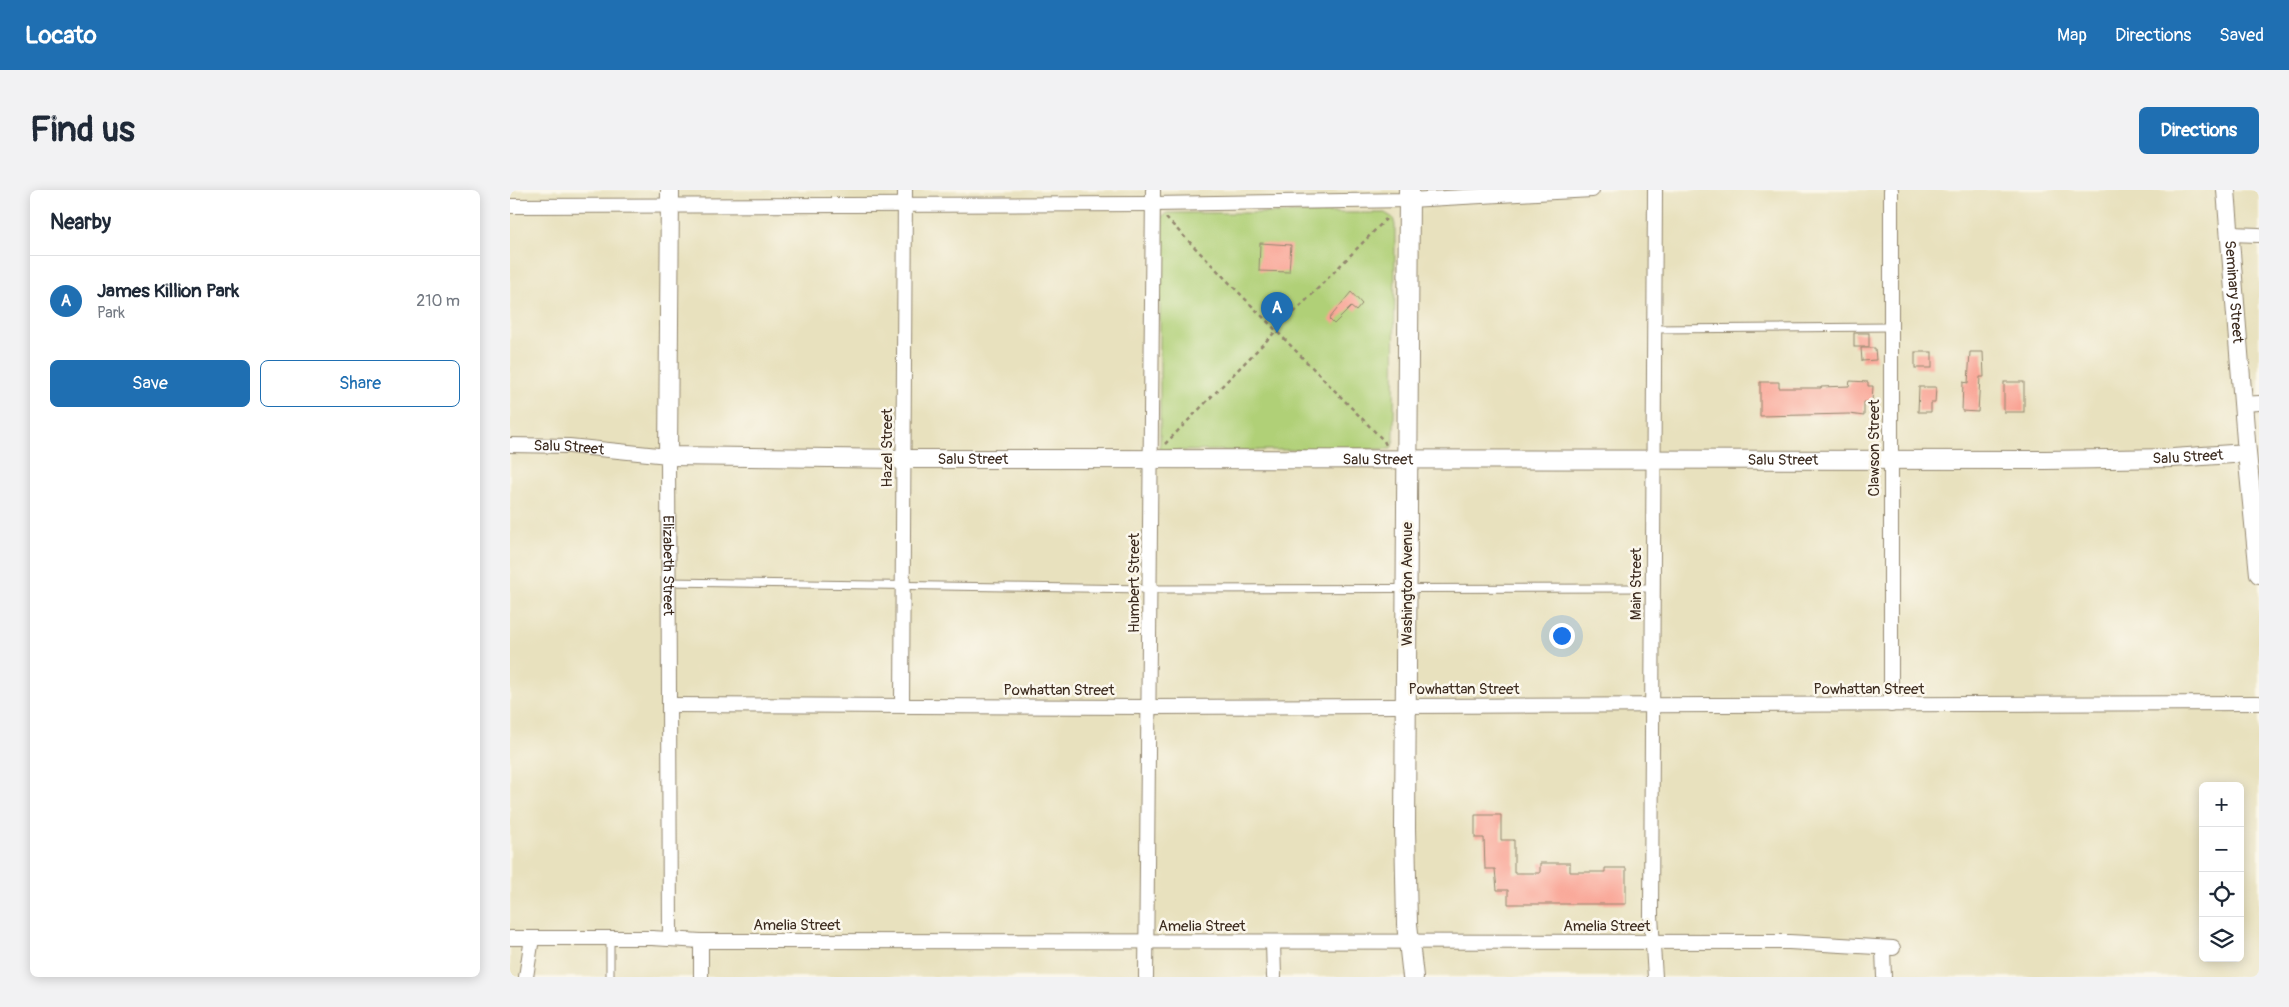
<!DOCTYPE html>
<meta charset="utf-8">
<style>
:root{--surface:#fff;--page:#f2f2f3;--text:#1f2937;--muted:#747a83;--line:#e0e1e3;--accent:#1f6fb2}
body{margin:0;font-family:Pangolin,sans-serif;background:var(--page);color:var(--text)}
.controls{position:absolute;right:15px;bottom:15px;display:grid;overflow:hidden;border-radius:8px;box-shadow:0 2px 12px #0003}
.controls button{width:45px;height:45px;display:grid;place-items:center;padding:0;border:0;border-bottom:1px solid var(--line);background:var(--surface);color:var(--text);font:25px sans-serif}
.you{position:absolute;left:1051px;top:445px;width:18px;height:18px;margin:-12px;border:4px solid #fff;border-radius:50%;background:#1a73e8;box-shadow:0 0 0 8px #1a73e833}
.badge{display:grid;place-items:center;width:32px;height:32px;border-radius:50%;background:var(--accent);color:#fff;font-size:16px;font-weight:700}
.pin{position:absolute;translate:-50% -41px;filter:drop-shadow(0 1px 2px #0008)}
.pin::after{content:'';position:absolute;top:26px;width:18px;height:15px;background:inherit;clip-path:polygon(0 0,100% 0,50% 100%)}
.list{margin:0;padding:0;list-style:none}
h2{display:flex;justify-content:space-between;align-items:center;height:65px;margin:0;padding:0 20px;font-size:21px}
h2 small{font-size:16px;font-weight:400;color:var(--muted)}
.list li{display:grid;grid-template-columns:32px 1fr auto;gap:15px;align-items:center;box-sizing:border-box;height:90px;padding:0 20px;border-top:1px solid var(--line)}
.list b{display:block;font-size:19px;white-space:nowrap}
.list p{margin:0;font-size:16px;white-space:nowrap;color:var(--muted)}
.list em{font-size:16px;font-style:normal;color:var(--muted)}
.actions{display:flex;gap:10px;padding:15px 20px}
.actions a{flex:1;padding:11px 0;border:1px solid var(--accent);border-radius:8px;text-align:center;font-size:18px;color:var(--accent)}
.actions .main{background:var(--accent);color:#fff}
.icon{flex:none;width:28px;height:28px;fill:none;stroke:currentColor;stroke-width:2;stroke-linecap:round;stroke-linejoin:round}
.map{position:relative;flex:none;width:1749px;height:787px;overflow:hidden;border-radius:8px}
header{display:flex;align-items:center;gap:30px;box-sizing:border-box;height:70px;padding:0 25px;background:var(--accent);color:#fff}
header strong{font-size:24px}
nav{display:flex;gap:28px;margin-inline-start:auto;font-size:18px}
.intro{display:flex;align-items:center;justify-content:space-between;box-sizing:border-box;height:120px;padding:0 30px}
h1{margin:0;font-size:35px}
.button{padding:12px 22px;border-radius:8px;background:var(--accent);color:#fff;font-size:18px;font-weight:700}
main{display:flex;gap:30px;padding:0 30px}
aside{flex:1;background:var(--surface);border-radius:8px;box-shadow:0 2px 12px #0003}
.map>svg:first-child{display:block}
.green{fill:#b0d077;stroke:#767d4a}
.building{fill:#f9a192}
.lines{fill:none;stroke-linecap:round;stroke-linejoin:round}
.service-casing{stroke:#92866e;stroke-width:9}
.minor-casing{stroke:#92866e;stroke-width:16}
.tertiary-casing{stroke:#92866e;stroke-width:20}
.secondary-casing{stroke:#92866e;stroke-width:22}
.path{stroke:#92866e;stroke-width:2.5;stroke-dasharray:4 4;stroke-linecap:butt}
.service{stroke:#fff;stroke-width:7}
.minor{stroke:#fff;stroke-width:14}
.tertiary{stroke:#fff;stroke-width:18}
.secondary{stroke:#fff;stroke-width:20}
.labels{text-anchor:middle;stroke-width:5;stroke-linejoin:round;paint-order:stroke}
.street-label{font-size:15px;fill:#3b2a1e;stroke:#fbf7ec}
</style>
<header>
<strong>Locato</strong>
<nav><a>Map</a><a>Directions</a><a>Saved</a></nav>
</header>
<div class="intro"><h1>Find us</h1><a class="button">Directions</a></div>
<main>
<aside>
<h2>Nearby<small></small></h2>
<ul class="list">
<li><span class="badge">A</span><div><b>James Killion Park</b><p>Park</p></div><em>210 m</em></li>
</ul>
<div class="actions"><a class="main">Save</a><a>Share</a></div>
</aside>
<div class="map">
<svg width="1749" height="787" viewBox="0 0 1749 787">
<rect width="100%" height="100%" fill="#fbf7ec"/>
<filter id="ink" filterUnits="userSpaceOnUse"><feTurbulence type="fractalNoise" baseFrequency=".02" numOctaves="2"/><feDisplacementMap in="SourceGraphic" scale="10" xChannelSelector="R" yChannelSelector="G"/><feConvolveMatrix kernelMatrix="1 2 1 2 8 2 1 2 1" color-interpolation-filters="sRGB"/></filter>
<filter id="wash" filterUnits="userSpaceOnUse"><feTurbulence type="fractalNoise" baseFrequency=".0096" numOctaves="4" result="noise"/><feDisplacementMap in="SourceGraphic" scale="20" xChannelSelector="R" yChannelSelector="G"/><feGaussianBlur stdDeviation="1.12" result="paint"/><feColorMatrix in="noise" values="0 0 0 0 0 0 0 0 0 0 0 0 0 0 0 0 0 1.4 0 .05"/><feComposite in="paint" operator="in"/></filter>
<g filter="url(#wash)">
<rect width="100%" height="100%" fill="#e8e1be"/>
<polygon class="green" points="657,23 875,23 883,28 885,35 884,250 881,259 653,261 650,259 650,28"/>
<g id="blocks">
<g class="building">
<polygon points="750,53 781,55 779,82 749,81"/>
<polygon points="841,102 852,114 846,121 841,117 824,134 819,129"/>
<rect x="1344" y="143" width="15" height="14"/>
<polygon points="1351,158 1365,158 1366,170 1352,171"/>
<rect x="1405" y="162" width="17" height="16"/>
<polygon points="1460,162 1473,162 1474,187 1470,187 1468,222 1452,221 1453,192 1458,193"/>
<polygon points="1340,191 1358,192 1358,196 1363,196 1362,212 1354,212 1354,226 1339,224 1250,226 1250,192 1269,192 1269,198 1311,198 1311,197 1339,196"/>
<rect x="1494" y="192" width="20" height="30"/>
<polygon points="1409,197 1426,197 1425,213 1421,213 1421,222 1408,222"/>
<polygon points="965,625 991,625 991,650 1004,650 1004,683 1030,683 1030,673 1060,673 1060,682 1095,682 1095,678 1116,678 1116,714 998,714 998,700 987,700 985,679 975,679 974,648 965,648"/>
</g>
</g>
</g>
<g filter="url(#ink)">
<use href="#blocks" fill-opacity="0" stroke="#92866e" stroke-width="1"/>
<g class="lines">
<defs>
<g id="service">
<polyline points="1144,139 1380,137"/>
<polyline points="158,392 640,399 1142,398"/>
<polyline points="100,787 100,748"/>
</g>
<g id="minor">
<polyline points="1145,0 1141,726 1145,787"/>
<polyline points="0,16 643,14 899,10 1082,0"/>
<polyline points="1720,44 1749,45"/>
<polyline points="1733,214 1749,213"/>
<path id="s1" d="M0,255L59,256L158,266L160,749"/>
<polyline points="159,515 639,517 1749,513"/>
<polyline points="392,515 395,0"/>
<polyline points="1381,515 1381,0"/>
<polyline points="0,748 142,748 191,751 1279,752 1383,758"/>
<polyline points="191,751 191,787"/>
<polyline points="763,753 764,787"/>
<polyline points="1373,759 1374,787"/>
<polyline points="16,787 22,748"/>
<polyline points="636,787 643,0"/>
</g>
<g id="tertiary">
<path id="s2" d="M160,0L158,266L393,269L1535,270L1663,268L1737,263"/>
<path id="s3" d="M1716,0L1737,263L1749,384"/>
</g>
<polyline id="secondary" points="899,0 895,638 897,734 903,787"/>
</defs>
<use href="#service" class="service-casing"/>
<use href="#minor" class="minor-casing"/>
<use href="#tertiary" class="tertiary-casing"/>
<use href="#secondary" class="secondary-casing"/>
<g class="path">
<polyline points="656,28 874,251 876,255"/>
<polyline points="655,254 876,29"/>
</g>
<use href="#service" class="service"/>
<use href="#minor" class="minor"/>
<use href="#tertiary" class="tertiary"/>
<use href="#secondary" class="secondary"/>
</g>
</g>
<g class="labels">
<g class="street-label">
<text dy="5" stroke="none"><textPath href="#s3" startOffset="102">Seminary Street</textPath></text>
<text dy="5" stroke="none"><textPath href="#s1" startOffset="59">Salu Street</textPath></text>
<text transform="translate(377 258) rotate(-90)" y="5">Hazel Street</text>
<text transform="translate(1364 258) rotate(-90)" y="5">Clawson Street</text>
<text dy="5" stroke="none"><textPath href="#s2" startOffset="1786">Salu Street</textPath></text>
<text dy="5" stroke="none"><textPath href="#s2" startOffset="571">Salu Street</textPath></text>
<text dy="5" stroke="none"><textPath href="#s2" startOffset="976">Salu Street</textPath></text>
<text dy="5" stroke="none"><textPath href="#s2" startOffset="1381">Salu Street</textPath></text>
<text dy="5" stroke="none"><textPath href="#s1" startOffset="268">Elizabeth Street</textPath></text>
<text transform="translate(624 393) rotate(-90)" y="5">Humbert Street</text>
<text transform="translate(897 394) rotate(-90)" y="5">Washington Avenue</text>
<text transform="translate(1126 394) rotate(-90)" y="5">Main Street</text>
<text x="954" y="504">Powhattan Street</text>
<text x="1359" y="504">Powhattan Street</text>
<text x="549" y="505">Powhattan Street</text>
<text x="287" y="740">Amelia Street</text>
<text x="692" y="741">Amelia Street</text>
<text x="1097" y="741">Amelia Street</text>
</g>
</g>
</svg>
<div class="controls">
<button>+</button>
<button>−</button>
<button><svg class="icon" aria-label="locate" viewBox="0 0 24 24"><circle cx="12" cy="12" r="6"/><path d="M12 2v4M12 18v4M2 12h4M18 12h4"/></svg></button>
<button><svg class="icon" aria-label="layers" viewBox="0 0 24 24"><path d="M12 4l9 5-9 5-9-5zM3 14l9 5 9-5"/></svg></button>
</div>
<div class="you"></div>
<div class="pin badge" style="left:767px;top:143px">A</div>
</div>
</main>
